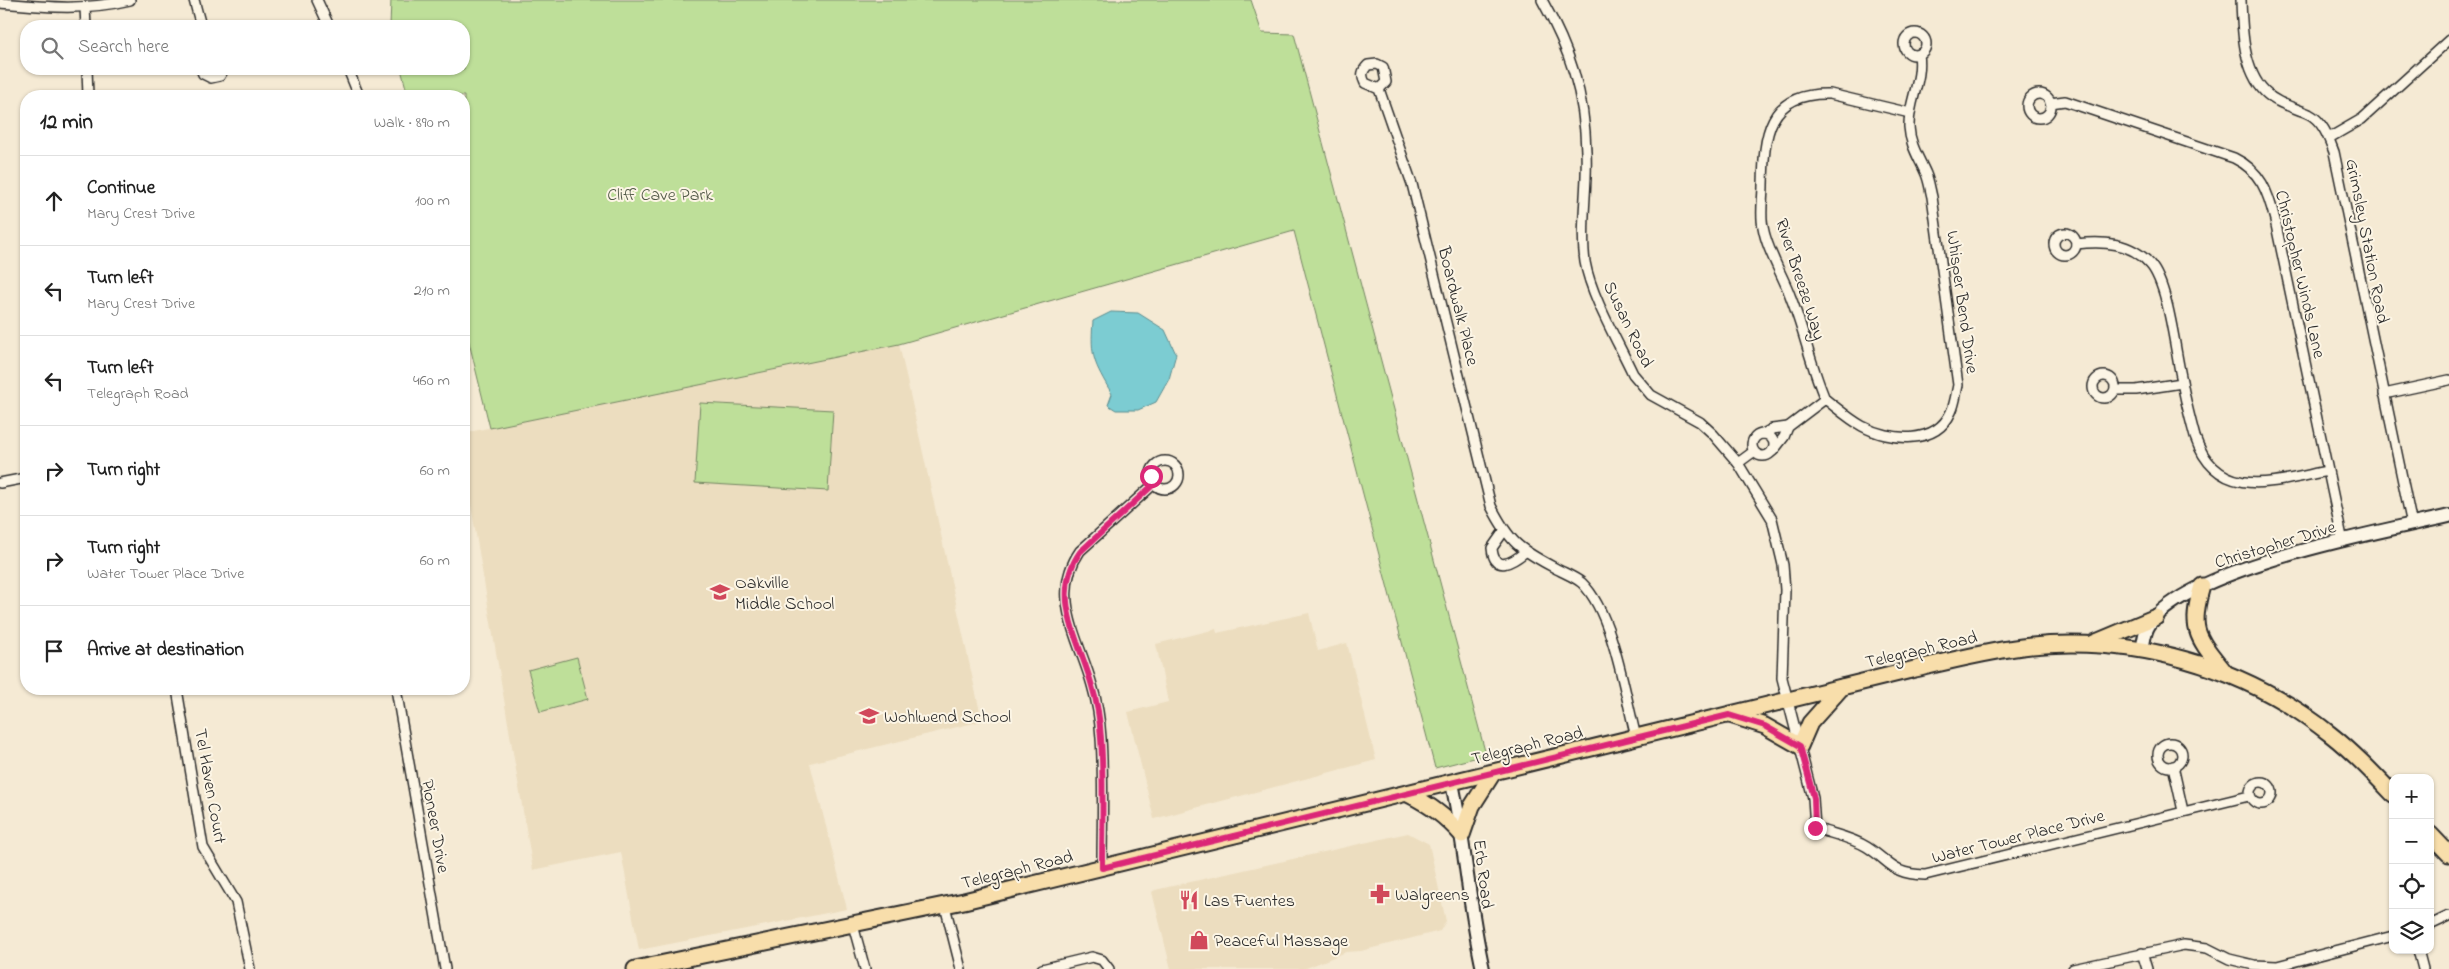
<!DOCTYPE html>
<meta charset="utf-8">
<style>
:root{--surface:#fff;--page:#f2f2f2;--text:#222;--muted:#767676;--line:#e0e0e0}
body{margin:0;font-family:"Indie Flower",sans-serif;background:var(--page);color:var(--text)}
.controls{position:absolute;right:15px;bottom:15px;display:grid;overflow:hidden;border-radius:10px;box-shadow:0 1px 4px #0004}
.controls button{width:45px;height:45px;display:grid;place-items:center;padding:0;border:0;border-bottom:1px solid var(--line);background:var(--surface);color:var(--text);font:25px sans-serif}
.stop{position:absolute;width:15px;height:15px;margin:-11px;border:4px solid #db2777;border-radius:50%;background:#fff}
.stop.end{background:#db2777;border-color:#fff;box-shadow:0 1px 5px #0008}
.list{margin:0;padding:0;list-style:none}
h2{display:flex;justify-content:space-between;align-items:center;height:65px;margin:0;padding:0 20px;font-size:21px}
h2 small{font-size:16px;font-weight:400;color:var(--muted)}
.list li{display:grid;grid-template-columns:32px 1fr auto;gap:15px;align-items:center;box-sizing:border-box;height:90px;padding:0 20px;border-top:1px solid var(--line)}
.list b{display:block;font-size:19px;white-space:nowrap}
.list p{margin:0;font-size:16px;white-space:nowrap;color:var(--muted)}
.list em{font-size:16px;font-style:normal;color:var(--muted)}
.icon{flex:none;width:28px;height:28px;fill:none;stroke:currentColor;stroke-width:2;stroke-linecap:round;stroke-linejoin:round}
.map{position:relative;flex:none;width:2449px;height:969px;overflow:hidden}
.search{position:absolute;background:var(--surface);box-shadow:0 1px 4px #0004;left:20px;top:20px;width:450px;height:55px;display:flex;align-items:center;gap:12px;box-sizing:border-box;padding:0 18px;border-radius:20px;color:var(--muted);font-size:19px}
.panel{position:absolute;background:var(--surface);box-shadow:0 1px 4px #0004;left:20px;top:90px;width:450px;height:605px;border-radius:20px}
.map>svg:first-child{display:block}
.built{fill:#ecddbf}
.green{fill:#bedf99;stroke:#748562}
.water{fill:#7bccd2;stroke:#5b8c8f}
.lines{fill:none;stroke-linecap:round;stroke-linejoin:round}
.street-casing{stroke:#2b2b2b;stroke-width:12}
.secondary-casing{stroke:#2b2b2b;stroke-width:16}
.primary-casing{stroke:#2b2b2b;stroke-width:19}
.street{stroke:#fcf5e5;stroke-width:9}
.secondary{stroke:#fcf5e5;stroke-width:12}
.primary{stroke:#f8deab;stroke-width:15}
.route{stroke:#db2777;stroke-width:6}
.labels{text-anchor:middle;stroke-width:4;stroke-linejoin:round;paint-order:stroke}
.park-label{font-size:18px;fill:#505846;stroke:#fcf5e5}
.street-label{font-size:18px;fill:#2b2b2b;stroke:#fcf5e5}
.poi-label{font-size:18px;fill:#2b2b2b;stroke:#fcf5e5;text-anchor:start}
</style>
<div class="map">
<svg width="2449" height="969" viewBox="0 0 2449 969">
<rect width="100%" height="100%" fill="#f5ead4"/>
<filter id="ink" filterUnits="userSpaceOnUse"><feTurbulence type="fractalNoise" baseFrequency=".02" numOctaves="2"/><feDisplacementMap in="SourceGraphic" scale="10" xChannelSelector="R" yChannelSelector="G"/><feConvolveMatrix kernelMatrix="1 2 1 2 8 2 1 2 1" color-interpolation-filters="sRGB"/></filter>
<g filter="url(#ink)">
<g class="built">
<polygon points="899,344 982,721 810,763 847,909 639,950 621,852 533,870 464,464 464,433"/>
<polygon points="1309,613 1318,651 1347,643 1376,760 1154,819 1128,712 1168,702 1156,644 1216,629 1217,633"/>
<polygon points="1408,833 1429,844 1446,921 1440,931 1361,951 1346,952 1304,969 1171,969 1152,892 1155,890"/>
</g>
<g class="green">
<polygon points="391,0 1251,0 1262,33 1294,34 1486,755 1435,768 1294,231 899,344 490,428 464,322 464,96 408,96 401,69 464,69 464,26 390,26"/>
<polygon points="700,403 833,410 828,491 695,483"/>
<polygon points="577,657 588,699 540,712 528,670"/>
</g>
<path class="water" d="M1111,312L1138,313L1165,330L1176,354L1169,379L1156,402L1138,410H1116L1108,405L1112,394C1094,363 1090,357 1093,321Z"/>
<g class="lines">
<defs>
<g id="street">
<polyline points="194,0 201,26"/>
<polyline points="317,0 329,26"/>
<path d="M1542,0C1570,50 1585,94 1586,152C1588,188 1580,226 1585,262C1591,296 1618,342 1633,374L1651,395L1700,422L1713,434L1738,463L1772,519L1783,565L1785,590L1782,678L1813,798L1815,828C1832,834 1851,837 1867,847C1892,863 1891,874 1925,875L2249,796"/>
<path d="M2241,0C2242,29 2243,70 2265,92C2277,104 2294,107 2309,114C2323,121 2329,139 2334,152L2412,525"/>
<path d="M0,3C46,7 84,11 130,0"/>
<polyline points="85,8 86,26"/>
<circle cx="1915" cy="44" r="11"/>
<polyline points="87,69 88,96"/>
<polyline points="201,69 203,74 211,78 220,76 224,69"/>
<polyline points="348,69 359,96"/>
<path d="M1379,89L1386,82L1383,67L1377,64L1368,65C1362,71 1361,75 1365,83L1379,89L1412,184L1491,506C1510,543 1519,549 1555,568C1564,573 1575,577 1582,583C1613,613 1625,695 1636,737"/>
<circle cx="2039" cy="106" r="12"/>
<path d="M2050,103L2065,101L2234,158C2261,171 2268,192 2275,220L2343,542"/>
<polyline points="2329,138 2362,119 2449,40"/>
<circle cx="2065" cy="244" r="11"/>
<path d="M2076,244C2103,241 2131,242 2150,264C2169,285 2175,352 2182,381C2185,400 2190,418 2195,437C2218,503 2276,481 2327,471"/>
<circle cx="2104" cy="387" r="11"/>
<polyline points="2115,390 2136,390 2182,383"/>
<polyline points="2384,394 2449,380"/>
<path d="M1825,399C1837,408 1849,419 1862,426C1889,441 1936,446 1951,412C1955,404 1956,394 1958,385L1932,197C1930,189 1929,181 1926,174C1919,158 1910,145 1909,127C1908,102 1923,80 1919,55"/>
<circle cx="1763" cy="445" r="11"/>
<polyline points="1763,434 1772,429 1788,427"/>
<path d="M1773,451L1784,437L1788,427L1825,399C1811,366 1804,331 1791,298C1783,275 1767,251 1763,227C1760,214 1763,199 1763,185C1764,135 1767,92 1830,94L1910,113"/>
<circle cx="1165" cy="475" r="14"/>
<polyline points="1738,463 1753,452"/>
<polyline points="0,483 26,478"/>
<path d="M1504,531L1492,548C1494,574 1513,562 1525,552"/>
<polyline points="177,689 203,847 236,902 250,969"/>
<polyline points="396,689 445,969"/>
<circle cx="2170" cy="755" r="12"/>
<polyline points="2173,766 2183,811"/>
<circle cx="2261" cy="793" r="11"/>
<path d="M1102,868C1102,825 1104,781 1101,738C1100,721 1097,702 1092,685C1080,641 1049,596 1080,551L1154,484"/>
<polyline points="945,906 961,969"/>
<polyline points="853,925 865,969"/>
<polyline points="2430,925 2449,916"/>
<polyline points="2418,950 2423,969"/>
<polyline points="2142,953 2147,969"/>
<polyline points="1042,969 1092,957 1102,960 1109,969"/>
<polyline points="2073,969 2184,945 2207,948 2229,959 2254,965 2277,966 2393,936"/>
</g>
<g id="secondary">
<path d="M2142,650C2144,642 2144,632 2149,625C2188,567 2380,532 2449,516"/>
<path d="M1452,783C1465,844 1469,908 1483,969"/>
</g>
<g id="primary">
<path d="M2202,586C2189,630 2197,637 2224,671"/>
<polyline points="2094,643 2156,617"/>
<polyline points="1730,715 1765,726 1800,746 1810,723 1842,687"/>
<path d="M1408,794C1430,805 1445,816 1462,835L1472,806L1493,773"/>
<polyline points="2430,834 2449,854"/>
<path d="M635,969L964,901L1907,671C1945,662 1983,652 2022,647C2132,634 2244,665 2330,734C2353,752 2373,773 2393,794"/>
</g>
</defs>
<use href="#street" class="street-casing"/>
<use href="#secondary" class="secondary-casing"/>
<use href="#primary" class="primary-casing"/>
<use href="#street" class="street"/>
<use href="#secondary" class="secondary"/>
<use href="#primary" class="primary"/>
</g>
</g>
<g class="lines" filter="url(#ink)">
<path class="route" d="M1151,476L1154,484L1080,552C1049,596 1080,641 1092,686C1097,702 1100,721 1101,738C1104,781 1102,825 1102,868L1729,715L1765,726L1800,746L1814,798L1815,828"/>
</g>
<defs>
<symbol id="school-bare" viewBox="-9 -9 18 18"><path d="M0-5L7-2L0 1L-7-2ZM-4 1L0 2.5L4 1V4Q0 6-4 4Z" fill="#d1495b" stroke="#fcf5e5" stroke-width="2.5" paint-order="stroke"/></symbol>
<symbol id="pharmacy-bare" viewBox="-9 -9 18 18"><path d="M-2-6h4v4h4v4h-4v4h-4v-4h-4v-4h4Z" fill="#d1495b" stroke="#fcf5e5" stroke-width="2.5" paint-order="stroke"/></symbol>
<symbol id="restaurant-bare" viewBox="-9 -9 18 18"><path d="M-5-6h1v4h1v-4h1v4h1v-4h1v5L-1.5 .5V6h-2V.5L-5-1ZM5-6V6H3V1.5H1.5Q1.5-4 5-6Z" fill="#d1495b" stroke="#fcf5e5" stroke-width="2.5" paint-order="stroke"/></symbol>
<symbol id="shop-bare" viewBox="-9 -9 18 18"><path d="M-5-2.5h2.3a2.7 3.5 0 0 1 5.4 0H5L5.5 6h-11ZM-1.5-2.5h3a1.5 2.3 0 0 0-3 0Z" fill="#d1495b" stroke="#fcf5e5" stroke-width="2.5" paint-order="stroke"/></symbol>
</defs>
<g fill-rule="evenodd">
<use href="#school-bare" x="706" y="578" width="28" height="28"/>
<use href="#school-bare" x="855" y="702" width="28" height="28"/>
<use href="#pharmacy-bare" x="1366" y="880" width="28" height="28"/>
<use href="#restaurant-bare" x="1175" y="886" width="28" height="28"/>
<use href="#shop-bare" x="1185" y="926" width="28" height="28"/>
</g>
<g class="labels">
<g class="park-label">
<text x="660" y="200">Cliff Cave Park</text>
</g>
<g class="street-label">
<text transform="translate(2368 241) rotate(79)" y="6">Grimsley Station Road</text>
<text transform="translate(2301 274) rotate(77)" y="6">Christopher Winds Lane</text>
<text transform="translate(1801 279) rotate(72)" y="6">River Breeze Way</text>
<text transform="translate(1963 302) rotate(82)" y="6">Whisper Bend Drive</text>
<text transform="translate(1459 306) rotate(76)" y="6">Boardwalk Place</text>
<text transform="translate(1629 324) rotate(64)" y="6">Susan Road</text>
<text transform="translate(2275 544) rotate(-17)" y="6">Christopher Drive</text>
<text transform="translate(1921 649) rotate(-13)" y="6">Telegraph Road</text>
<text transform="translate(1527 745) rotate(-14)" y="6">Telegraph Road</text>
<text transform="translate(211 786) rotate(80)" y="6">Tel Haven Court</text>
<text transform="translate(436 826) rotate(80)" y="6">Pioneer Drive</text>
<text transform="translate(2018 836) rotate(-14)" y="6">Water Tower Place Drive</text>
<text transform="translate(1017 869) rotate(-14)" y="6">Telegraph Road</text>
<text transform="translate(1484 874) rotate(83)" y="6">Erb Road</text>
</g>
<g class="poi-label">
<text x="735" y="588">Oakville<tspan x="735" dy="21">Middle School</tspan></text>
<text x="884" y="722">Wohlwend School</text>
<text x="1395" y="900">Walgreens</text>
<text x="1204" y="906">Las Fuentes</text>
<text x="1214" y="946">Peaceful Massage</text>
</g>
</g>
</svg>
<div class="controls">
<button>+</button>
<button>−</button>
<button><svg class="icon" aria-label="locate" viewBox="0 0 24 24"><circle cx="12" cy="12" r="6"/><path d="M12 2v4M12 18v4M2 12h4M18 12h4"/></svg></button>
<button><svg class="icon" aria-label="layers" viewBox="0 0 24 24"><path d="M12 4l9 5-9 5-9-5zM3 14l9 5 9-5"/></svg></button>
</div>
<div class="stop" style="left:1151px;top:476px"></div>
<div class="stop end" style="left:1815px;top:828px"></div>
<div class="search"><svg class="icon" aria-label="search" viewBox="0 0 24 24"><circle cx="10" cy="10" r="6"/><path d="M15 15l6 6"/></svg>Search here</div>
<section class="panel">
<h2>12 min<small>Walk · 890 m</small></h2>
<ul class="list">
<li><svg class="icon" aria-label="ahead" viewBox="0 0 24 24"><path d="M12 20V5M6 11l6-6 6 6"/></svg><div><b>Continue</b><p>Mary Crest Drive</p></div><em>100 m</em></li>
<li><svg class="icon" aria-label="left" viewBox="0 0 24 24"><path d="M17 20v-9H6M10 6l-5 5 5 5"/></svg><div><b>Turn left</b><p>Mary Crest Drive</p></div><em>210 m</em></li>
<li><svg class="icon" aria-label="left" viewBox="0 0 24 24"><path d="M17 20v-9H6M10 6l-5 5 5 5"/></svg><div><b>Turn left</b><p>Telegraph Road</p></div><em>460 m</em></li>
<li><svg class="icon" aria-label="right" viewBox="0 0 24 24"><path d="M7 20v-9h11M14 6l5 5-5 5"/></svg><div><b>Turn right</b></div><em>60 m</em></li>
<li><svg class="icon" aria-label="right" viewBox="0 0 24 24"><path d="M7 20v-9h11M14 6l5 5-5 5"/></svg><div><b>Turn right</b><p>Water Tower Place Drive</p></div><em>60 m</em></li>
<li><svg class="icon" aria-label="arrive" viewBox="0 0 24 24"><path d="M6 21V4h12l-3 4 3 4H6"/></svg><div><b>Arrive at destination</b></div></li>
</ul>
</section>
</div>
